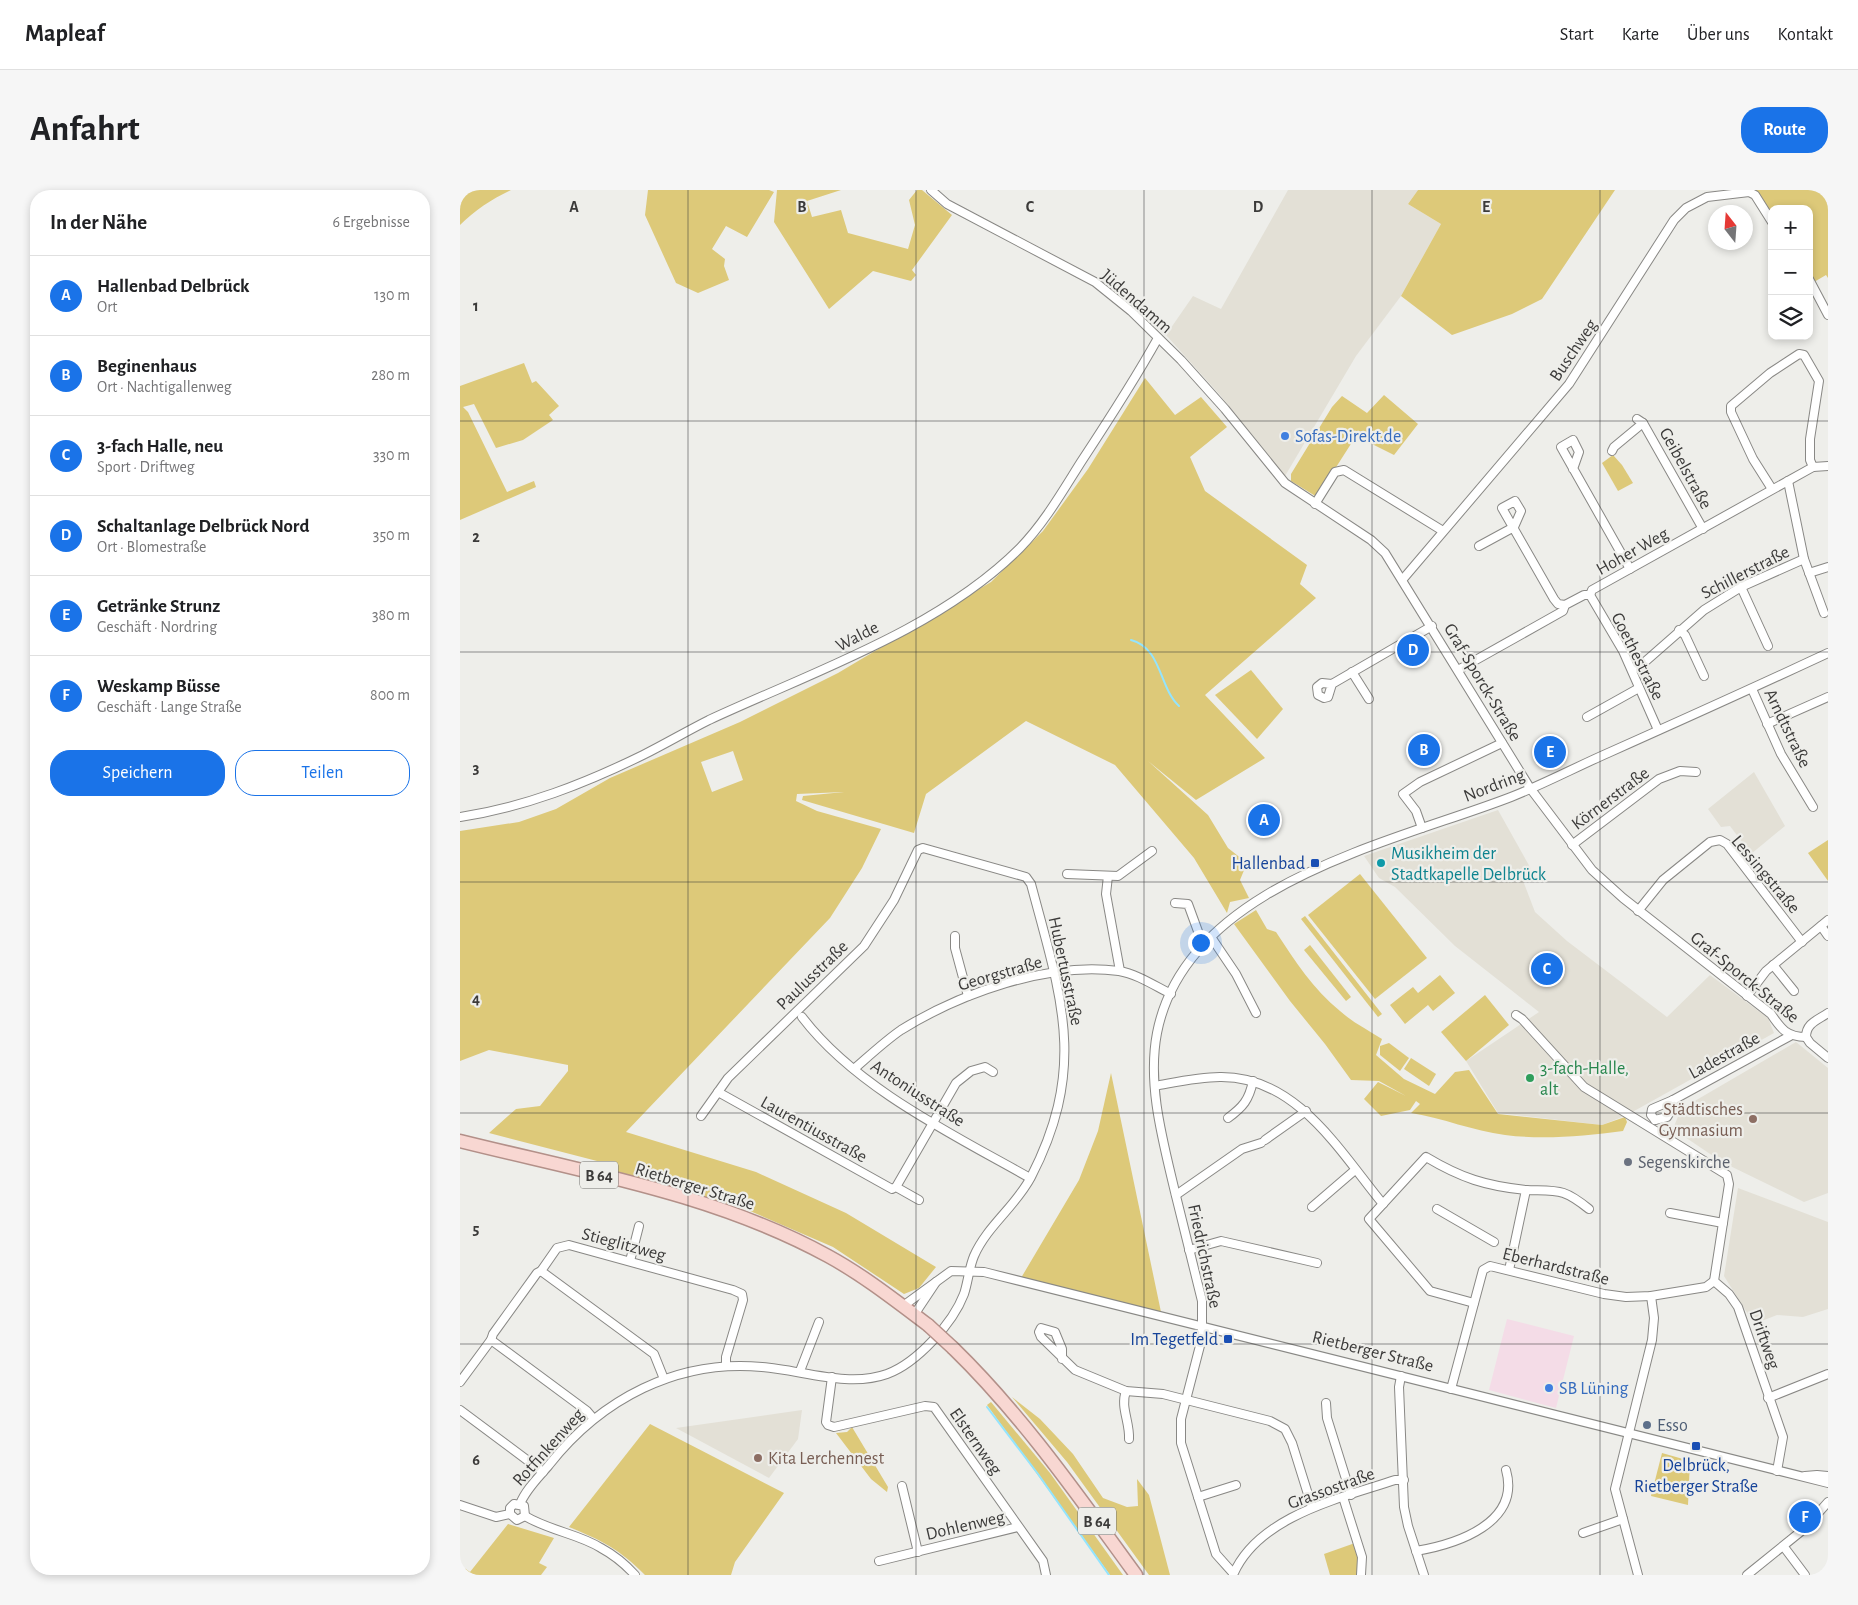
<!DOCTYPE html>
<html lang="de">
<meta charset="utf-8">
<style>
:root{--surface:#fff;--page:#f6f6f6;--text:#202124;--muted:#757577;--line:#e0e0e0;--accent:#1a73e8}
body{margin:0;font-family:"Alegreya Sans",sans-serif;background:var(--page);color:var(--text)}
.controls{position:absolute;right:15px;top:15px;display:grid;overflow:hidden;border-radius:10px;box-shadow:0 2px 8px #0003}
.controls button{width:45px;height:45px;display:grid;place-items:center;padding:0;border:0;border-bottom:1px solid var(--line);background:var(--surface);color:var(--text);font:25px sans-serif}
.compass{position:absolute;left:1248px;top:15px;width:45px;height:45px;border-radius:50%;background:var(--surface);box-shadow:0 2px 8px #0003;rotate:343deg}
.you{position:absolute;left:740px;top:752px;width:18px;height:18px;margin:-12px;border:4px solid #fff;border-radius:50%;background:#1a73e8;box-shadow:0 0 0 8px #1a73e833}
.badge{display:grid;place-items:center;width:32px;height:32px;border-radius:50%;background:var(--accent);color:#fff;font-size:16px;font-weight:700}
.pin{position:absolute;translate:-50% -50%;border:2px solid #fff;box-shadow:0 1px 5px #0006}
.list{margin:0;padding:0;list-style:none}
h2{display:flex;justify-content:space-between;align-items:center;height:65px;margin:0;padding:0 20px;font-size:21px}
h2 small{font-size:16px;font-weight:400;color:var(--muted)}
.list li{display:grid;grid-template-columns:32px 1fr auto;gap:15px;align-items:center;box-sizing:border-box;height:80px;padding:0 20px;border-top:1px solid var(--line)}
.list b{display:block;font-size:19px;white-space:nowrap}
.list p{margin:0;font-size:16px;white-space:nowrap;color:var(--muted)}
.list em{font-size:16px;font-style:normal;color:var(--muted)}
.actions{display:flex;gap:10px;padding:15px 20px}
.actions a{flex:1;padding:11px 0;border:1px solid var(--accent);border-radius:20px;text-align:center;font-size:18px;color:var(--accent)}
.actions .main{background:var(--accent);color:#fff}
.icon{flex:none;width:28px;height:28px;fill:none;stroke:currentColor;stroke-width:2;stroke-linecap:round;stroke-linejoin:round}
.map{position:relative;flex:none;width:1368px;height:1385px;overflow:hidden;border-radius:20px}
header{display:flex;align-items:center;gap:30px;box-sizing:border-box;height:70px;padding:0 25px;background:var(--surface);border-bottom:1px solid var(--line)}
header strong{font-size:24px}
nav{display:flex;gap:28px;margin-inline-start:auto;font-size:18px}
.intro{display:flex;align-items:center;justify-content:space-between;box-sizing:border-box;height:120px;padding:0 30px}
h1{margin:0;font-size:35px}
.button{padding:12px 22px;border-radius:20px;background:var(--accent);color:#fff;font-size:18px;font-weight:700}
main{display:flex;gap:30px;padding:0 30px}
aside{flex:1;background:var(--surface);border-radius:20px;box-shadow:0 2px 8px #0003}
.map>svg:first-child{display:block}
.commercial{fill:#f4dce7}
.built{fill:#e3e0d6}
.green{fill:#ddc979;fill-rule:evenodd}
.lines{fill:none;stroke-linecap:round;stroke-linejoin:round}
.stream{stroke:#93e4fe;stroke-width:2}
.street-casing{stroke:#898885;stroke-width:10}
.primary-casing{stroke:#b39089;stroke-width:15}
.street{stroke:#fff;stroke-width:8}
.primary{stroke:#f8d7d2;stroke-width:12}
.primary-bridge-casing{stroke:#b39089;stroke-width:15;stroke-linecap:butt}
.primary-bridge{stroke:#f8d7d2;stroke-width:12}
.grid{fill:none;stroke:#3c3b3a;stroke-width:1;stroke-opacity:0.55}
.shop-dot{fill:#3f7fe0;stroke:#eeeeea;stroke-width:2}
.transit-dot{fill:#1a4fb4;stroke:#eeeeea;stroke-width:2}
.culture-dot{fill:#0f9aa8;stroke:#eeeeea;stroke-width:2}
.leisure-dot{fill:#2e9e5b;stroke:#eeeeea;stroke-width:2}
.education-dot{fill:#8d6e63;stroke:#eeeeea;stroke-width:2}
.worship-dot{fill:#6b7280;stroke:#eeeeea;stroke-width:2}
.service-dot{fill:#5c6f8a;stroke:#eeeeea;stroke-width:2}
.labels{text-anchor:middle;stroke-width:4.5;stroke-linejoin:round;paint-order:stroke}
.shield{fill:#eeeeea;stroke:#71716f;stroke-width:1}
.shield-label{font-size:16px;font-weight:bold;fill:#3c3b3a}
.street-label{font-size:18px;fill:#3c3b3a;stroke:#eeeeea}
.shop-label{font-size:18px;fill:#366cbe;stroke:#eeeeea;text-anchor:start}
.culture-label{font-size:18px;fill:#0d838f;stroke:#eeeeea;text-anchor:start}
.transit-label{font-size:18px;fill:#164399;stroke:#eeeeea;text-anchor:end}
.leisure-label{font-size:18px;fill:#27864d;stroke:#eeeeea;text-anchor:start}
.education-label{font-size:18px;fill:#785e54;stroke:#eeeeea;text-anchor:end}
.worship-label{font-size:18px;fill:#5b616d;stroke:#eeeeea;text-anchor:start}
.service-label{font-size:18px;fill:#4e5e75;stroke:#eeeeea;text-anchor:start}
.grid-label{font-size:16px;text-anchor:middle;font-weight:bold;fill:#3c3b3a;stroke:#eeeeea;stroke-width:4.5;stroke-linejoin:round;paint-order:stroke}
</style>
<header>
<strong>Mapleaf</strong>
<nav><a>Start</a><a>Karte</a><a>Über uns</a><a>Kontakt</a></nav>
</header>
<div class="intro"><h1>Anfahrt</h1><a class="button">Route</a></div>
<main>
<aside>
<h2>In der Nähe<small>6 Ergebnisse</small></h2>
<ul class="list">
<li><span class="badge">A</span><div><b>Hallenbad Delbrück</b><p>Ort</p></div><em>130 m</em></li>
<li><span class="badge">B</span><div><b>Beginenhaus</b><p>Ort · Nachtigallenweg</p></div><em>280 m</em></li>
<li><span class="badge">C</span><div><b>3-fach Halle, neu</b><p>Sport · Driftweg</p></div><em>330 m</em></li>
<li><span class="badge">D</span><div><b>Schaltanlage Delbrück Nord</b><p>Ort · Blomestraße</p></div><em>350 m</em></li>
<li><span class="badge">E</span><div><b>Getränke Strunz</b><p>Geschäft · Nordring</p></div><em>380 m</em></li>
<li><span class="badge">F</span><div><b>Weskamp Büsse</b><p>Geschäft · Lange Straße</p></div><em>800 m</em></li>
</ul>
<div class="actions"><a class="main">Speichern</a><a>Teilen</a></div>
</aside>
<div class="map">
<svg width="1368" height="1385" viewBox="0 0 1368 1385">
<rect width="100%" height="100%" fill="#eeeeea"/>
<polygon class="commercial" points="1047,1129 1114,1146 1096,1218 1029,1200"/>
<g class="built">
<polygon points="828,0 958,0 948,14 981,34 941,106 896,166 825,286 760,205 706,145 733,106 761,119"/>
<polygon points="1294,582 1325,636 1291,664 1270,636 1261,637 1248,619"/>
<polygon points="1038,620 1071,679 1062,688 1075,722 1107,751 1207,827 1250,785 1308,828 1314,843 1167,925 1142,935 1038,923 1006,871 1079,822 995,756 935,697 919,688 904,666"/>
<polygon points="1336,852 1368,878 1368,1003 1344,1012 1262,972 1213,939 1221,919"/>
<polygon points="1278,998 1368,1032 1368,1119 1343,1127 1317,1125 1294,1134 1264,1086"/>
<polygon points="342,1220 338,1249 309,1288 216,1238"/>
</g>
<g class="green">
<path d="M0,0H51C32,9 15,20 0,35Z"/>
<polygon points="188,0 309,0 314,2 287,47 266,36 252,59 265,69 264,76 269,90 238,103 216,93 185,25"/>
<polygon points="317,0 381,0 347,11 352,27 381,20 388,43 448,59 455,35 449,10 457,0 462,0 492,25 452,80 456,85 451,91 413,81 369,119 314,32"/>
<polygon points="958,0 1155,0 1082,109 1052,124 992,145 941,106 981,34 948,14"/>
<polygon points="1294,0 1368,0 1368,88 1366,85 1354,92 1349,85 1349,19 1312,19 1312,27"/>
<polygon points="64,173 72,193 76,191 99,216 89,225 93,230 63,250 36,258 14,214 3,217 8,222 47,302 74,291 76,297 0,330 0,196"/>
<path d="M685,188L715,225L741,207L767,237L730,267L745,301L847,375L840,394L856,408L745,505L805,568L736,610L688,571L748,625L768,658L787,673L780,690L789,708L770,712L767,723L734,668L655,575L566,531L466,604L454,643L342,610L343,606L384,602L337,604L336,611L357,621L421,639L402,678L370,728L166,942L296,982L386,1023L476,1077L459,1098L444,1104L373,1057L283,1018L134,975L137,971L29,943L56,919L80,916L108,881V875L29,860L0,871V641L59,632L96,619L150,588L280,532L378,483L531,392L583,341L628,279ZM273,561L283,590L252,602L241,572Z"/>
<polygon points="924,205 958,234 934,265 896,246 857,307 831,291 831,284 872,217 882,206 907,223"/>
<polygon points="1153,265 1162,275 1173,293 1158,301 1142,273"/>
<polygon points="791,480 823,519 797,549 755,505"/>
<polygon points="1368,650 1368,691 1348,663"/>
<polygon points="900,684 967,768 915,809 848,725"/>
<path d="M796,720L807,739L816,742C835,771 853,799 880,821C892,832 908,840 922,849L916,865L944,889L975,904L995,882L1009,880L1038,924L1142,935L1165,927L1167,932L1163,941C1124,946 1084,950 1045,945C1013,941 983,928 951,923L960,914L956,911L950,920L921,926L904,909L918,892L946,906L919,891L891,890L865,854L830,811L774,734Z"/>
<polygon points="845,726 922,824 918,827 841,729"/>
<polygon points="850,755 891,807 886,811 844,760"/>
<polygon points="980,785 995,803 973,821 968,815 945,834 930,815 953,797 958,803"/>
<polygon points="1025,805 1049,835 1006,871 981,842"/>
<polygon points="929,853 949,868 940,881 920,865 920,856"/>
<polygon points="951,868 976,884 969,896 944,879"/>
<polygon points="651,883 701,1122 561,1088 619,990 638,941"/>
<polygon points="552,1207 580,1229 613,1264 643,1308 667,1317 678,1316 677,1289 689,1305 710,1385 689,1385 607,1272"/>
<polygon points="531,1212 590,1283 663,1385 650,1385 527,1215"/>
<path d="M190,1234L324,1303L275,1372L271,1385H185C159,1359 143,1351 109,1337Z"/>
<polygon points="392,1237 428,1297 427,1302 411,1289 376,1243 387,1242"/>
<polygon points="1202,1263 1230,1271 1228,1315 1191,1306"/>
<polygon points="48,1334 94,1348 79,1373 87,1377 81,1385 0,1385 0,1375 10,1382"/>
<polygon points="895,1353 900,1368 898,1385 870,1385 864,1364"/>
</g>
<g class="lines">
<g class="stream">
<path d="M671,450C702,458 699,498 719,516"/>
<polyline points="527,1217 578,1284 649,1385"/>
</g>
<defs>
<g id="street">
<path d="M471,0L487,14L635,92L671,121L721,170L765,219L825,293L911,350L925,363L1070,598L1132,680L1163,708L1311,824C1321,839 1327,847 1346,847"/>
<polyline points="1349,89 1368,125"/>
<polyline points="1177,229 1183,233 1243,339"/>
<polyline points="1152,261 1154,257 1183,233"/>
<polyline points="1113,279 1119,262 1113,250 1101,257 1170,379"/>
<polyline points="1328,291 1344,369 1364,423"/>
<polyline points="1312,299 1293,269 1271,222 1271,216 1310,183 1339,164 1344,165 1359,191 1350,249 1350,270 1353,277"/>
<polyline points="855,314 875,282 884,280 983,341"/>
<polyline points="1019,356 1054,337 1061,321 1055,311 1042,318 1094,409 1098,414 1105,415"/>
<polyline points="1349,383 1368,377"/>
<polyline points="943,389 1109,194 1214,30 1226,18 1247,7 1289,2 1295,5 1312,32"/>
<polyline points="1281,397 1308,456"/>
<polyline points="1130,405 1132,400 1353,277 1368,276"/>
<polyline points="1130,405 1163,461 1198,540"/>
<polyline points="1219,440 1225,445 1244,486"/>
<polyline points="1172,479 1179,477 1244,420 1281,397 1344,369"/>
<polyline points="998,480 1103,421 1105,415 1124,405 1130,405"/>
<polyline points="892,482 909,509"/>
<polyline points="872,494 868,507 864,508 858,505 857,497 862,493 872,494 972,436"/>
<polyline points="1292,499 1321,564 1353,617"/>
<polyline points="1127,527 1179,498"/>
<polyline points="1307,534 1368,507"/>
<path d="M0,627C65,617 124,594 183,565C205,554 227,541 249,530C352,482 478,440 560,358C585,332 602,302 621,272C648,231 674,191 698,148"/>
<polyline points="962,638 956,621 943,604 960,592 1042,553"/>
<polyline points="1112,655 1199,589 1220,581 1236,582"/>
<polyline points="607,684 658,686 692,661"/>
<polyline points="648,686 646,704 660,781"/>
<polyline points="715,713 728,714 743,755"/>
<polyline points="1178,721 1203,690 1250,652 1260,650 1267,654 1342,752"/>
<polyline points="1361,736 1368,746"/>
<polyline points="495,746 495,758 508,806"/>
<polyline points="751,747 776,784 796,823"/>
<polyline points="1313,775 1334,801"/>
<polyline points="1287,806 1306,781 1368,730"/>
<polyline points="1056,825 1062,829 1124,897 1267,985 1269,994 1254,1091 1269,1104 1278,1117 1323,1247 1317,1281"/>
<path d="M342,827C396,898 494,945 570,988"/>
<path d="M1346,847C1346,833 1358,830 1368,823"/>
<polyline points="1346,847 1350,853 1368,868"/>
<path d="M394,879C409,866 425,851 441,840C499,804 589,771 659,781C677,784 695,796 711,804"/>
<path d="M695,896C717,892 738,887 760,887C837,886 880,962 923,1014"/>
<polyline points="258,902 432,999 436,997 459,1010"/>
<path d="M768,928C783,917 789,910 793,891"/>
<polyline points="1195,930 1191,925 1192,919 1213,910 1330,846"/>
<polyline points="1195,930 1207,927 1212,919 1213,910"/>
<polyline points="805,950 846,921"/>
<polyline points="436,997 496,893 511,881 525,877 533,882"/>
<path d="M1066,1000C1099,1001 1103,998 1129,1019"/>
<polyline points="716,1005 782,959 801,953"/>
<polyline points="852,1017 895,980"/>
<polyline points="977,1019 1034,1052"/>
<polyline points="1210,1023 1263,1033"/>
<polyline points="729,1060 761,1051 857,1073"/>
<polyline points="170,1071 179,1036"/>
<path d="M1014,1113L970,1101L909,1029L966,967C1001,988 1026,996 1066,1000L1049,1080"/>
<polyline points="443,1116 491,1081 524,1082 1368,1293"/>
<polyline points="454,1125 476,1092"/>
<polyline points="31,1150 127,1221 133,1228"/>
<polyline points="602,1169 602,1159 595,1142 581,1138 579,1142 581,1147 615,1180 666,1201 703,1204 810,1231 825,1239 832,1253 852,1317"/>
<polyline points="340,1181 359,1132"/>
<polyline points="941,1186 939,1197 944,1317 948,1336 964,1385"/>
<polyline points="372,1187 366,1232 368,1235 374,1237 465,1216 474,1217 583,1371 586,1385"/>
<polyline points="204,1189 194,1164 81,1081 97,1058 109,1055 273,1100 282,1104 283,1110 266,1167 266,1176"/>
<polyline points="0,1192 31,1150 33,1144 77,1083 81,1081"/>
<polyline points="991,1199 1023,1080 1030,1076 1144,1104 1166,1107 1191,1106 1246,1097 1254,1091"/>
<path d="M666,1201C660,1217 670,1232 669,1249"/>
<polyline points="1308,1208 1368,1184"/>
<polyline points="866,1213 867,1228 891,1305"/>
<polyline points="0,1220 83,1282"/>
<polyline points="1345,1286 1357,1285 1368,1286"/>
<polyline points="442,1296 458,1362"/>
<polyline points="738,1307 776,1295"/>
<polyline points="883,1307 902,1367 901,1385"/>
<path d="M60,1314C66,1299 79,1287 89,1275C141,1209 217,1169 302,1177C342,1180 388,1198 427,1184C457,1173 493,1133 504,1104C508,1092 509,1078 514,1066C527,1036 556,1016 571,987C628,876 601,807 571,694L566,687L463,658L458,660L434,710L404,756L268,888L241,926"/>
<polyline points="0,1315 36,1327 50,1324"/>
<polyline points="50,1324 50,1318 54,1314 64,1316 65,1326"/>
<polyline points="50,1324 57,1330 65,1326"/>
<path d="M65,1326C90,1341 119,1344 141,1358C154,1365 165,1374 175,1385"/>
<polyline points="1123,1343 1163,1329"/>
<polyline points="1324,1357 1345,1385"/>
<path d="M956,1361C997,1354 1061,1333 1046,1280"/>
<polyline points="419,1371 558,1337"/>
<path d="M773,1383L756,1364L721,1253V1229L742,1148V1111C733,1075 724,1038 715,1002C703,951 687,895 697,843C726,694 932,653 1051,607C1084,594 1116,577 1148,563C1222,530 1295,497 1368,463"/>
<path d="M773,1385C798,1326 881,1308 935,1290H944"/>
<polyline points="1178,1385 1155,1299 1192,1150 1194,1128 1191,1106"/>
<polyline points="1287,1385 1344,1339 1368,1312"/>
</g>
<g id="primary">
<path d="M0,951C124,982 255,1004 368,1066C403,1085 436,1111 468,1135"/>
<path d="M493,1158C563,1226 619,1307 676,1385"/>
</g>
</defs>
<use href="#street" class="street-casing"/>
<use href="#primary" class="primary-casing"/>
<use href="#street" class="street"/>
<use href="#primary" class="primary"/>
<defs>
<polyline id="primary-bridge" points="468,1135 493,1158"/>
</defs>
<use href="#primary-bridge" class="primary-bridge-casing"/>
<use href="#primary-bridge" class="primary-bridge"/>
</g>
<path class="grid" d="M228,0V1385M456,0V1385M684,0V1385M912,0V1385M1140,0V1385M0,231H1368M0,462H1368M0,692H1368M0,923H1368M0,1154H1368"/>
<g class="shop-dot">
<circle cx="825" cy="246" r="5"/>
<circle cx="1089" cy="1198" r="5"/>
</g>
<g class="transit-dot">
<rect x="850" y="668" width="10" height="10" rx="2.5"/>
<rect x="763" y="1144" width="10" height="10" rx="2.5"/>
<rect x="1231" y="1251" width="10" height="10" rx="2.5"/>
</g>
<circle class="culture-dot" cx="921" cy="673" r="5"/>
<circle class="leisure-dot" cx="1070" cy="888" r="5"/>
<g class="education-dot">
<circle cx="1293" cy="929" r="5"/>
<circle cx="298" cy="1268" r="5"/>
</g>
<circle class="worship-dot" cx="1168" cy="972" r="5"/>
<circle class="service-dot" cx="1187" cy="1235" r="5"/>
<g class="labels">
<g class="shield">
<rect x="120" y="971.5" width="38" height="27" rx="4"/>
<rect x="618" y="1317.5" width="38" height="27" rx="4"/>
</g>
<g class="shield-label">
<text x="139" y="991">B 64</text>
<text x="637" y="1337">B 64</text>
</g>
<g class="street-label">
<text transform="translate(677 111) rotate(41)" y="6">Jüdendamm</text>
<text transform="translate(1113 160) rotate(-56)" y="6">Buschweg</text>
<text transform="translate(1226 278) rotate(61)" y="6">Geibelstraße</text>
<text transform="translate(1172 361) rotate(-29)" y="6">Hoher Weg</text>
<text transform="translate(1285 382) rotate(-27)" y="6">Schillerstraße</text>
<text transform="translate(397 446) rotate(-27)" y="6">Walde</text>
<text transform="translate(1178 466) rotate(63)" y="6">Goethestraße</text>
<text transform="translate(1023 492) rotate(59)" y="6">Graf-Sporck-Straße</text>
<text transform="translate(1328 538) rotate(64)" y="6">Arndtstraße</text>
<text transform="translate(1034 595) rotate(-21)" y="6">Nordring</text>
<text transform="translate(1150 608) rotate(-37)" y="6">Körnerstraße</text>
<text transform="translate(1306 684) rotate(50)" y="6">Lessingstraße</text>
<text transform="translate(606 781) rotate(78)" y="6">Hubertusstraße</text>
<text transform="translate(540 783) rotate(-16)" y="6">Georgstraße</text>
<text transform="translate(352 785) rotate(-44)" y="6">Paulusstraße</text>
<text transform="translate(1285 787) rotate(39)" y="6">Graf-Sporck-Straße</text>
<text transform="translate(1264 865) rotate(-29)" y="6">Ladestraße</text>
<text transform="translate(458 903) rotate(33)" y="6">Antoniusstraße</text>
<text transform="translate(354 939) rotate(29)" y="6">Laurentiusstraße</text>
<text transform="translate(235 996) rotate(17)" y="6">Rietberger Straße</text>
<text transform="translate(164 1054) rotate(15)" y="6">Stieglitzweg</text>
<text transform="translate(745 1066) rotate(78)" y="6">Friedrichstraße</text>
<text transform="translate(1096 1076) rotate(14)" y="6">Eberhardstraße</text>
<text transform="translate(1305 1149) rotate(71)" y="6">Driftweg</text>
<text transform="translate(913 1161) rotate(14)" y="6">Rietberger Straße</text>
<text transform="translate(516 1251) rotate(55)" y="6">Elsternweg</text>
<text transform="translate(88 1257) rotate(-48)" y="6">Rotfinkenweg</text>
<text transform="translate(871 1298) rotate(-20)" y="6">Grassostraße</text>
<text transform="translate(505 1335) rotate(-13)" y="6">Dohlenweg</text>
</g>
<g class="shop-label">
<text x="835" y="252">Sofas-Direkt.de</text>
<text x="1099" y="1204">SB Lüning</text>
</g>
<g class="culture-label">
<text x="931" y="669">Musikheim der<tspan x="931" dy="21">Stadtkapelle Delbrück</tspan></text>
</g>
<g class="transit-label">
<text x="845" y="679">Hallenbad</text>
<text x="758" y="1155">Im Tegetfeld</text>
<text x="1236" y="1281" text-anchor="middle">Delbrück,<tspan x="1236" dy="21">Rietberger Straße</tspan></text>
</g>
<g class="leisure-label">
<text x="1080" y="884">3-fach-Halle,<tspan x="1080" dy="21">alt</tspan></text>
</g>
<g class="education-label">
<text x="1283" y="925">Städtisches<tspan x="1283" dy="21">Gymnasium</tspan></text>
<text x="308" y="1274" text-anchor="start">Kita Lerchennest</text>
</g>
<g class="worship-label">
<text x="1178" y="978">Segenskirche</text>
</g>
<g class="service-label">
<text x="1197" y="1241">Esso</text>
</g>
</g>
<g class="grid-label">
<text x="114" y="22">A</text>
<text x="342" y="22">B</text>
<text x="570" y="22">C</text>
<text x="798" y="22">D</text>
<text x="1026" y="22">E</text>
<text x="16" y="121">1</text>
<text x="16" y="352">2</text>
<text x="16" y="583">3</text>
<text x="16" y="814">4</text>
<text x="16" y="1044">5</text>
<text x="16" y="1275">6</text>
</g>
</svg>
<div class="controls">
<button>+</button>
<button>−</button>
<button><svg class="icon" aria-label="layers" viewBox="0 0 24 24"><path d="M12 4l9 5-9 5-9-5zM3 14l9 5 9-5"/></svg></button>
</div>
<svg class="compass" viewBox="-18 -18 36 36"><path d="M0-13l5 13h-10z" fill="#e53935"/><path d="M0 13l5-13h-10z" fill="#757577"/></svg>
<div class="you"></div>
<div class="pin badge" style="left:804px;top:630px">A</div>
<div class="pin badge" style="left:964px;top:560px">B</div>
<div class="pin badge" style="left:1087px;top:779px">C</div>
<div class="pin badge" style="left:953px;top:460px">D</div>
<div class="pin badge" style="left:1090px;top:562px">E</div>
<div class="pin badge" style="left:1345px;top:1327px">F</div>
</div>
</main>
